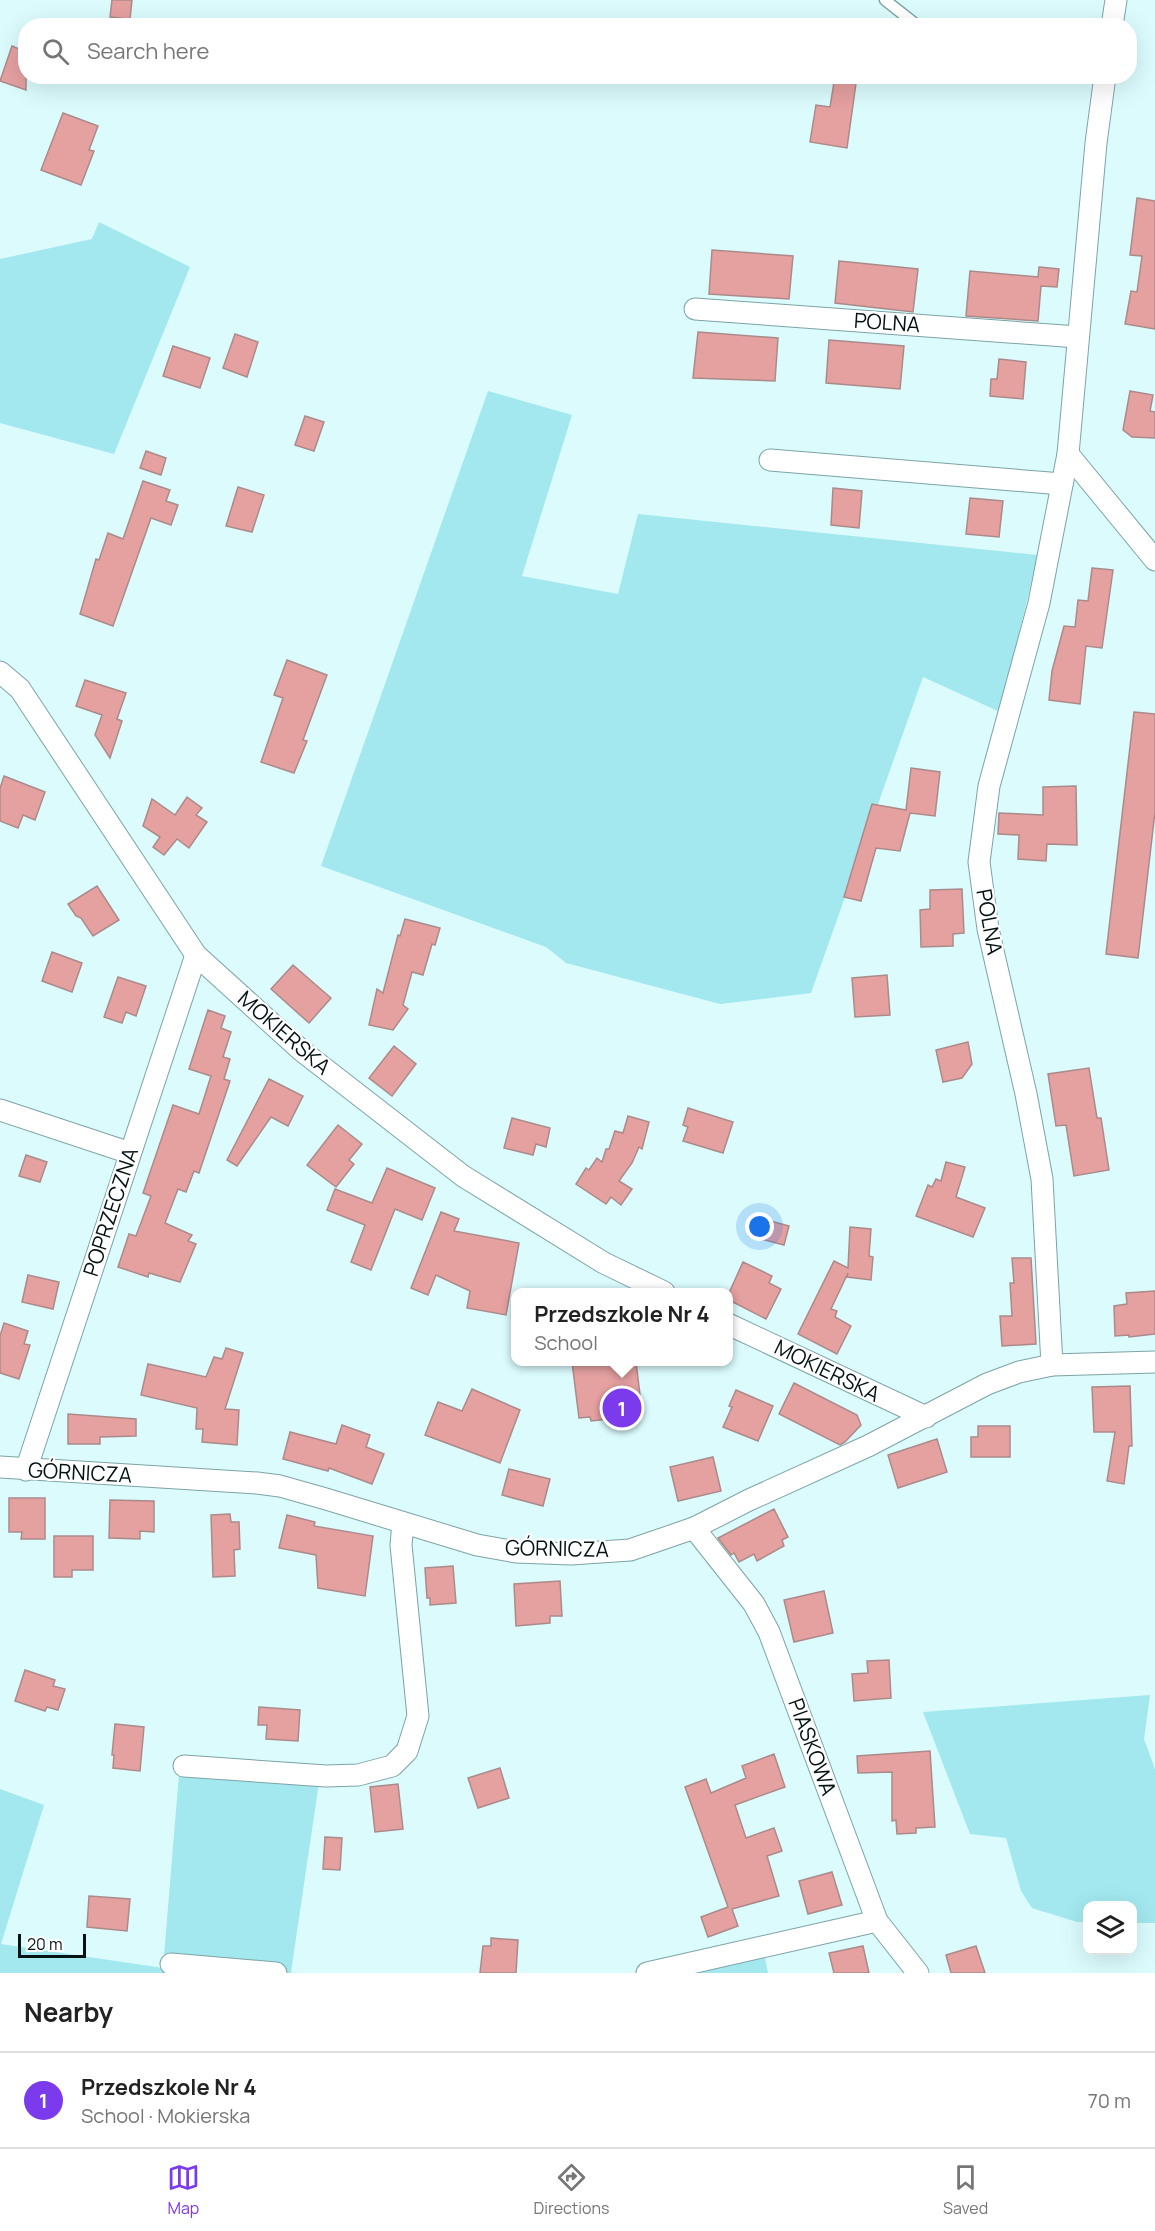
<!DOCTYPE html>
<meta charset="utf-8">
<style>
:root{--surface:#fff;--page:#f2f2f2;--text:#222;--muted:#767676;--line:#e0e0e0;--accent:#7c3aed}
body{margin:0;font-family:Manrope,sans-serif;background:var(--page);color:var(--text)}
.controls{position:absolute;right:18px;bottom:18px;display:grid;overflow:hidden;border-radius:12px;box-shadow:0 6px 24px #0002}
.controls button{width:54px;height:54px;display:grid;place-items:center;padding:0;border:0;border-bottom:2px solid var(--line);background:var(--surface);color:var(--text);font:30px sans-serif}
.scale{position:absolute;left:18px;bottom:15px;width:68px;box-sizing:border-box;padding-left:6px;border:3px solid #041214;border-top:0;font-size:16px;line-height:21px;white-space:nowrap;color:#041214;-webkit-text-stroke:4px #fff;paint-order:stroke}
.you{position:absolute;left:760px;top:1227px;width:21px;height:21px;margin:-15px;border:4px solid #fff;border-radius:50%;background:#1a73e8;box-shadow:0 0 0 9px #1a73e833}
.badge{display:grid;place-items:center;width:39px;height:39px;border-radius:50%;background:var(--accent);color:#fff;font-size:20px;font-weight:700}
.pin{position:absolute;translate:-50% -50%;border:3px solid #fff;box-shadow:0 2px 6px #0006}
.popup{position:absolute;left:511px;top:1288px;width:222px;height:78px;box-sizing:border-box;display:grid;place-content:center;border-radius:12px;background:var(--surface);filter:drop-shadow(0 2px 4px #0005);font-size:20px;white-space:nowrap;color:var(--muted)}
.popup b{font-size:22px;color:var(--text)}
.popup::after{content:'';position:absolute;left:50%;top:100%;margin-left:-12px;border:12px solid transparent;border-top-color:var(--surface)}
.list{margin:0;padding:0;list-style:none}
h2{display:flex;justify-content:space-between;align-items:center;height:78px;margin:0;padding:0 24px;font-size:26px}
h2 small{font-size:20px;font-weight:400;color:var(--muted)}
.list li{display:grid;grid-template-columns:39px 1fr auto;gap:18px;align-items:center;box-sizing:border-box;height:96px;padding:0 24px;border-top:2px solid var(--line)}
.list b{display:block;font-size:22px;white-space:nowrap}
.list p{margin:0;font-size:20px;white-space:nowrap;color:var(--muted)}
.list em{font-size:20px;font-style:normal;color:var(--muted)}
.icon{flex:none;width:33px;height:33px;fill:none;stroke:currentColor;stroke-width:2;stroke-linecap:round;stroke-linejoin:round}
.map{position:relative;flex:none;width:1155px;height:1973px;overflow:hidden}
.search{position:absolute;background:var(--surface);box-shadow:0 6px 24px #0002;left:18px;right:18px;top:18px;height:66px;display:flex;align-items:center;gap:15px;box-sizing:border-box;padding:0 21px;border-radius:24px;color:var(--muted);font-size:22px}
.sheet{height:174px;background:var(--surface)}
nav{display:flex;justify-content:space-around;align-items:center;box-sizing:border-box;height:84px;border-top:2px solid var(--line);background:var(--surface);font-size:16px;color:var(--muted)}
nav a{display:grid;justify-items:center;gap:3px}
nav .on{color:var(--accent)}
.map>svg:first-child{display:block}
.green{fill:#a2e8ee}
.building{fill:#e5a0a0;stroke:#ac8a8a;stroke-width:1.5}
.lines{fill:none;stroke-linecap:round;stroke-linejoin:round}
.lane-casing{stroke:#7da3a6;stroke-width:13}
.street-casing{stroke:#7da3a6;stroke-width:23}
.lane{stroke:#fff;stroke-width:10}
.street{stroke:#fff;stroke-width:21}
.labels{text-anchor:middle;stroke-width:4.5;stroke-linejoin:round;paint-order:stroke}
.street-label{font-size:21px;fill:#041214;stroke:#fff}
</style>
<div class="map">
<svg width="1155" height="1973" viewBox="0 0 1155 1973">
<rect width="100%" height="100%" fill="#dbfbfd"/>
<g class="green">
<polygon points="99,222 190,267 114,454 0,423 0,259 92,239"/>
<polygon points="488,391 572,415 522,576 618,594 638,514 1038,555 1000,712 923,677 811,993 720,1004 566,963 546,947 321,866"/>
<polygon points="1150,1695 1144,1739 1155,1769 1155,1923 1133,1923 1132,1906 1088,1906 1087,1922 1077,1922 1032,1908 1021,1891 1006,1838 970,1834 923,1712"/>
<polygon points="180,1762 321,1769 291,1972 292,1973 0,1973 0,1789 44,1805 1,1944 163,1968"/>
<polygon points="764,1953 768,1973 672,1973"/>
</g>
<g class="building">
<polygon points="112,0 132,0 130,19 110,17"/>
<polygon points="12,46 26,52 26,90 0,81"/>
<polygon points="835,76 857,76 847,148 810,142 816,105 830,107"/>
<polygon points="63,113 98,126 89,150 94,151 81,185 41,170"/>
<polygon points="1137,198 1155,201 1155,329 1125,324 1131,291 1137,292 1142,256 1130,255"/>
<polygon points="712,250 793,256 789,299 709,294"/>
<polygon points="839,261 918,269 913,312 835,303"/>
<polygon points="1039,267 1059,269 1057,287 1041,286 1038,321 966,316 970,271 1038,277"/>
<polygon points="698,332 778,338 775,381 693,378"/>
<polygon points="235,334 258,342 247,377 223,368"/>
<polygon points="829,340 904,346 900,389 826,383"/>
<polygon points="173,346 210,358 200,388 163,376"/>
<polygon points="999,359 1026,362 1023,399 990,396 991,379 997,379"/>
<polygon points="1130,391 1153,395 1150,411 1155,412 1155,438 1132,437 1123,430"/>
<polygon points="305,416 324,422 314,451 295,445"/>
<polygon points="146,451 166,458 161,475 140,468"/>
<polygon points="143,481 170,490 166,501 178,505 171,525 151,518 113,626 80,614 96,559 99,560 108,533 123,539"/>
<polygon points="238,487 264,495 252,532 226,526"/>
<polygon points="833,488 862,491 859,528 831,525"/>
<polygon points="970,498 1003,501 999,537 966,534"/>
<polygon points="1092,568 1113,570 1102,648 1086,646 1080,704 1049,700 1052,671 1064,626 1075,627 1078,600 1088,601"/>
<polygon points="287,660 327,675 303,740 307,741 294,773 261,762 283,698 274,695"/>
<polygon points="85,680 126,693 117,719 122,721 110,758 95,735 102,715 76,706"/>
<polygon points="1134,712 1155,714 1155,812 1138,958 1106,954"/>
<polygon points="911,768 940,772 935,816 910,813 900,851 876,848 861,901 844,897 872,804 906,810"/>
<polygon points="4,776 45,792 35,820 23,815 18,828 0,821 0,788"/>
<polygon points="1076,786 1077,845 1047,844 1046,861 1018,859 1019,835 998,834 999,813 1043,815 1043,787"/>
<polygon points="187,797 202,808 196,815 207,822 189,848 177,839 164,855 153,847 160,837 143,826 152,799 175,815"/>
<polygon points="97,886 119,920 93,936 81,918 76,916 68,904"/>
<polygon points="962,889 964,933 953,934 953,946 921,947 920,910 930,909 930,890"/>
<polygon points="405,919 440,928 435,945 432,944 423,975 412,972 403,1005 408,1009 393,1030 369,1025 377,989 383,993 398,935 400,936"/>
<polygon points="52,952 82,963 72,992 42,981"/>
<polygon points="293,965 331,998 309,1023 271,989"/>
<polygon points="887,975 890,1015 855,1017 852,978"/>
<polygon points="118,977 146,986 136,1016 126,1012 122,1023 104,1017"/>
<polygon points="208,1010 225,1016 221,1028 231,1032 223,1057 230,1059 224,1079 230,1081 199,1173 194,1171 186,1192 178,1189 165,1223 192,1235 188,1241 196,1244 180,1282 149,1273 148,1277 118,1267 129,1234 136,1236 151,1196 143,1193 173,1105 199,1114 211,1076 189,1069"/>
<polygon points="968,1042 972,1064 962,1078 943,1082 936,1050"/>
<polygon points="394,1046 416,1064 392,1096 369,1078"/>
<polygon points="1089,1068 1097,1118 1101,1118 1109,1170 1074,1176 1066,1125 1056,1126 1048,1074"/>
<polygon points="269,1079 303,1096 288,1126 271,1117 237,1166 227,1160"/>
<polygon points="688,1108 733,1122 723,1153 683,1141 688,1127 683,1125"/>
<polygon points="628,1116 649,1122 642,1149 639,1147 632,1163 619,1181 632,1189 621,1205 611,1197 606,1204 576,1184 586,1168 589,1170 597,1158 602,1162 606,1149 609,1149 615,1131 623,1133"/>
<polygon points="512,1118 550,1128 546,1147 536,1144 533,1155 504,1148"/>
<polygon points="338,1125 362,1144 349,1160 354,1164 336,1187 307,1165"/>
<polygon points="26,1155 47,1162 40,1182 19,1176"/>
<polygon points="946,1162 965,1167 956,1197 985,1208 973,1237 916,1216 928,1185 932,1187 936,1179 941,1181"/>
<polygon points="387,1168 435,1188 422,1220 395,1209 371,1270 351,1262 365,1225 327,1210 335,1189 372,1203"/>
<polygon points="441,1212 459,1219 454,1231 519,1243 506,1315 467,1308 470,1291 436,1275 428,1295 411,1288"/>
<polygon points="753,1216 789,1226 784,1245 749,1236"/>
<polygon points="850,1227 871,1229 869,1256 873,1257 871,1280 847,1277 848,1273 831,1309 837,1311 835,1317 851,1326 837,1354 798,1334 834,1261 848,1268"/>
<polygon points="1012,1258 1031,1258 1036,1344 1002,1346 1000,1316 1012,1316 1010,1283 1014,1283"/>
<polygon points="743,1262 772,1276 769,1283 781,1289 766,1319 729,1300 729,1293"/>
<polygon points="28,1275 59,1282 53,1309 22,1302"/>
<polygon points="1155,1291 1155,1334 1129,1337 1129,1335 1115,1336 1114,1306 1127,1304 1126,1293"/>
<polygon points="4,1323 28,1331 24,1344 30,1345 19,1379 0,1373 0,1336"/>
<polygon points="226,1348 243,1353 225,1409 239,1410 237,1445 202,1442 203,1429 196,1429 197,1408 141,1395 148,1364 206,1377 214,1357 222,1359"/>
<polygon points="572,1362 636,1362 642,1411 617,1414 617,1418 591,1421 590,1417 579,1418"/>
<polygon points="794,1383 857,1415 861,1425 845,1442 840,1445 779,1414"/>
<polygon points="1130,1386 1132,1446 1129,1446 1124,1484 1107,1481 1115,1432 1094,1432 1092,1387"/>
<polygon points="472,1389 520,1410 500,1463 425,1435 438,1402 462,1411"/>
<polygon points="736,1390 773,1406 758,1441 723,1427 732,1407 729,1406"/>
<polygon points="68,1414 136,1419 136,1436 100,1437 100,1444 68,1444"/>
<polygon points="342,1425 370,1435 366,1447 384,1454 372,1484 329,1468 328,1471 283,1459 290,1432 336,1444"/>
<polygon points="978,1426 1010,1426 1010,1457 971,1457 971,1437 978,1437"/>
<polygon points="937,1439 947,1472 898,1488 888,1455"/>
<polygon points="713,1457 721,1491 678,1501 670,1467"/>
<polygon points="509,1469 550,1479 543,1506 502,1495"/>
<polygon points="9,1498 45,1498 45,1539 21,1539 22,1532 9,1532"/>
<polygon points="110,1500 154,1501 154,1532 140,1531 140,1539 109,1538"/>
<polygon points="774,1509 788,1537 782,1540 784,1546 757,1561 754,1554 739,1562 734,1553 731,1555 718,1538"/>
<polygon points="230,1514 231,1522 239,1522 240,1549 234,1550 235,1576 213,1577 211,1515"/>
<polygon points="287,1515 315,1522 314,1526 373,1536 365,1596 318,1588 316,1555 279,1548"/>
<polygon points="54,1536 93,1536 93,1570 72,1570 72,1577 54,1577"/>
<polygon points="453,1566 456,1603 430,1605 430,1598 427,1598 425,1568"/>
<polygon points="560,1581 562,1616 550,1616 550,1623 516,1626 514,1584"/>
<polygon points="824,1591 833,1633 794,1642 784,1600"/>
<polygon points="889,1660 891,1698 854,1701 852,1674 868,1673 867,1661"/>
<polygon points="25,1670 55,1680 53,1686 65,1689 58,1710 47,1707 45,1711 15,1701"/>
<polygon points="259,1707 300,1710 298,1741 266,1739 267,1725 258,1725"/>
<polygon points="115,1724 144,1727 140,1771 113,1768 114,1755 112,1755"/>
<polygon points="930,1751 935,1827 916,1828 916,1833 897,1834 896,1820 892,1821 892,1772 858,1773 857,1756"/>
<polygon points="774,1754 785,1787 735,1805 746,1838 774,1828 782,1851 767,1856 779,1896 732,1909 738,1926 708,1937 701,1917 728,1907 685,1787 706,1779 711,1793 746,1778 742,1766"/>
<polygon points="500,1768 509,1798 478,1808 468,1778"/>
<polygon points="398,1784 403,1829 375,1832 370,1787"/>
<polygon points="325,1837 342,1838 340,1870 323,1869"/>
<polygon points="832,1872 842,1905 808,1914 799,1881"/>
<polygon points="89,1896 130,1899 127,1931 87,1927"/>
<polygon points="491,1938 518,1940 516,1973 480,1973 483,1946 491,1946"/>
<polygon points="863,1946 869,1973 834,1973 829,1953"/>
<polygon points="976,1946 985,1973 951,1973 946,1955"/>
</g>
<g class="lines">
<defs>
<polyline id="lane" points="885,0 918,26"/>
<g id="street">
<polyline points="1112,26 1116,0"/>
<polyline points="695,309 1078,337"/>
<polyline points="1068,454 1155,560"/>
<polyline points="770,460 1062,484"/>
<polyline points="0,672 20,689 196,955 302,1051 463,1176 604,1263 664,1292"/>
<polyline points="0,1110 130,1153"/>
<polyline points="728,1324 926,1417"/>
<polyline points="1052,1365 1042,1179 1026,1094 988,929 979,862 989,786 1039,603 1068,454 1096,143 1105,76"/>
<polyline points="0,1467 257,1483 280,1486 326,1499 477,1545 516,1552 571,1554 630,1550 694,1528 749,1500 868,1446 987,1384 1019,1372 1052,1365 1155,1362"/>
<polyline points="26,1470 196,955"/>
<polyline points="694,1528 754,1604 769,1632 877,1921 918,1973"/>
<polyline points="184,1766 326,1776 358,1775 392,1766 407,1751 418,1716 401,1545 403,1523"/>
<polyline points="171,1964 276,1973"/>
<polyline points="647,1973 877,1921"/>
</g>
</defs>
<use href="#lane" class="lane-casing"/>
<use href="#street" class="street-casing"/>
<use href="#lane" class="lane"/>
<use href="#street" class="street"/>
</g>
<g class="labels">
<g class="street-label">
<text transform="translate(887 323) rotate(4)" y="7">POLNA</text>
<text transform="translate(989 922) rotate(80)" y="7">POLNA</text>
<text transform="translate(284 1033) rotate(41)" y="7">MOKIERSKA</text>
<text transform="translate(111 1212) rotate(-72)" y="7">POPRZECZNA</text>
<text transform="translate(827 1371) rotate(26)" y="7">MOKIERSKA</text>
<text transform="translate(80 1473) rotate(3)" y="7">GÓRNICZA</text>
<text transform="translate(557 1549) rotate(1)" y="7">GÓRNICZA</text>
<text transform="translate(812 1747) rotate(70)" y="7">PIASKOWA</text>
</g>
</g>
</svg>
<div class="controls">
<button><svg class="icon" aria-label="layers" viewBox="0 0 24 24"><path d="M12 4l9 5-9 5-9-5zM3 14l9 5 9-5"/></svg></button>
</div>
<div class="scale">20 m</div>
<div class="you"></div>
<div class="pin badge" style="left:622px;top:1408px">1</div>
<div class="popup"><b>Przedszkole Nr 4</b>School</div>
<div class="search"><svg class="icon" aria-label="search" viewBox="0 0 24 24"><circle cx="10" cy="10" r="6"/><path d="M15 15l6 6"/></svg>Search here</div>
</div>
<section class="sheet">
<h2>Nearby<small></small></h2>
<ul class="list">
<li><span class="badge">1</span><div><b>Przedszkole Nr 4</b><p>School · Mokierska</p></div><em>70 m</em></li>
</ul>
</section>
<nav>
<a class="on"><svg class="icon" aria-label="map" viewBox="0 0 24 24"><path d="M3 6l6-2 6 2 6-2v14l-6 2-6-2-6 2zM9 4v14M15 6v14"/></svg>Map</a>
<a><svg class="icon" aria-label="directions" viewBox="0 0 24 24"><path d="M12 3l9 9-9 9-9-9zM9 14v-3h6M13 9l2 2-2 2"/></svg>Directions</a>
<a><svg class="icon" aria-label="saved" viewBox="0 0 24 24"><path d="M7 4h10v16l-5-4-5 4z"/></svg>Saved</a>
</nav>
